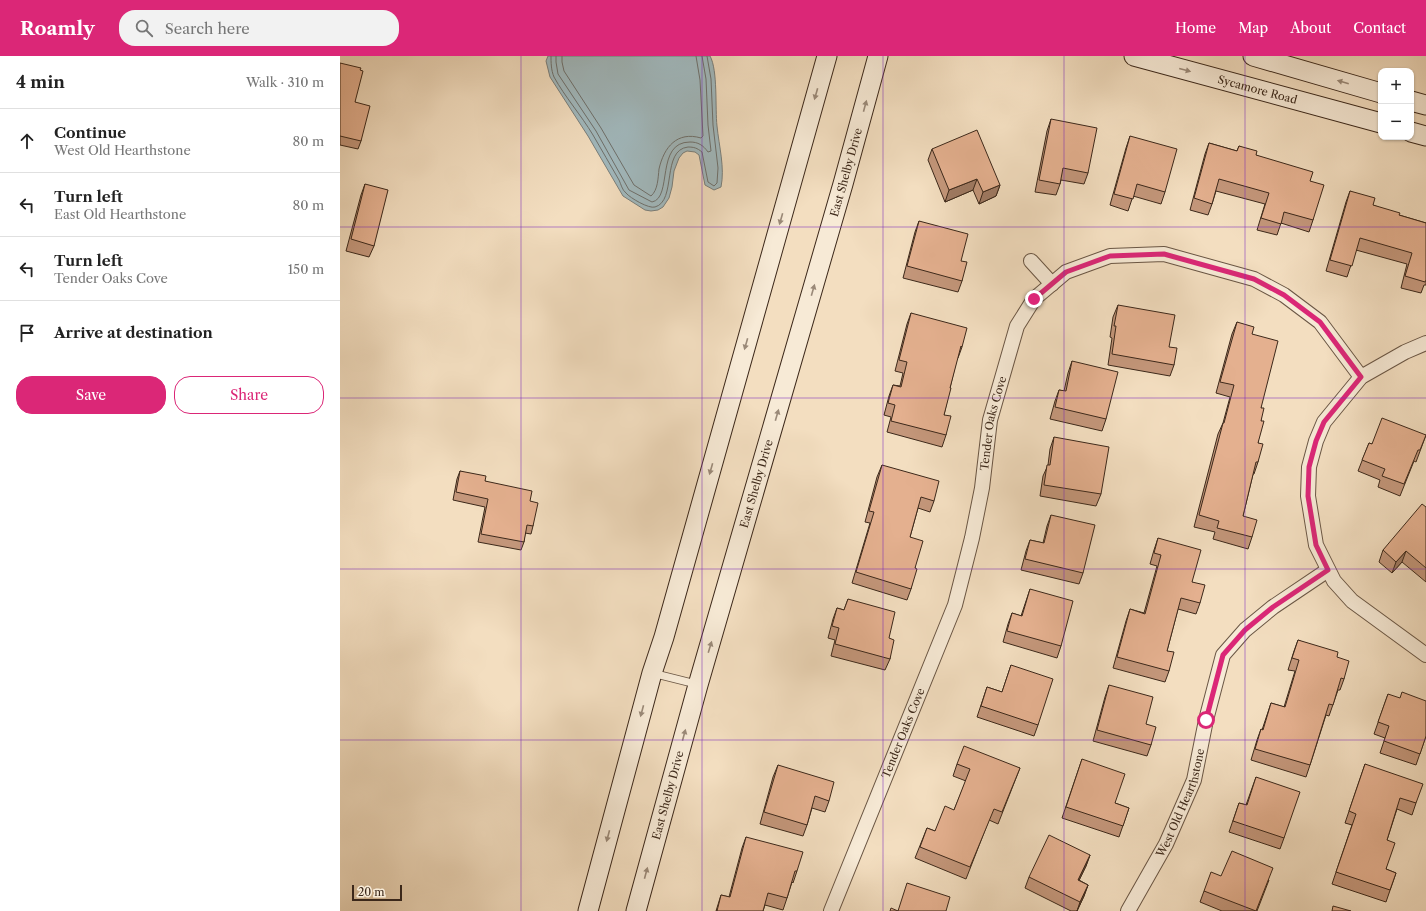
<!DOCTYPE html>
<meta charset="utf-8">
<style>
:root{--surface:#fff;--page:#f2f2f2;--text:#222;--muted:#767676;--line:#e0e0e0;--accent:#db2777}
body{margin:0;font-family:"Libre Caslon Text",serif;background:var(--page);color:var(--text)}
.controls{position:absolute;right:12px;top:12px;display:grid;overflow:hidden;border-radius:8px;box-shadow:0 1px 3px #0004}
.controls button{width:36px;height:36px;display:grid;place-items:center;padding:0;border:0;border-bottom:1px solid var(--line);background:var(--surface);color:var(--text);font:20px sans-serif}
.scale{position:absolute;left:12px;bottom:10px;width:50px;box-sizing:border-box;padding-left:4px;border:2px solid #3c281a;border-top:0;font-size:11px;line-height:14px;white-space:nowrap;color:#3c281a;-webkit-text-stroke:3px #f7ead6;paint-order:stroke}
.stop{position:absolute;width:12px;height:12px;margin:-9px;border:3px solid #db2777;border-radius:50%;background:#fff}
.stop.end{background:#db2777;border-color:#fff;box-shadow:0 1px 4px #0008}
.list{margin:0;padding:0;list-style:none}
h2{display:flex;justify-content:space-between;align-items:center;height:52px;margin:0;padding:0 16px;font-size:17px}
h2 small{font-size:13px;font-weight:400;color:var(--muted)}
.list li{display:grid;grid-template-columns:26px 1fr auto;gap:12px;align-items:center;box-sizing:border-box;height:64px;padding:0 16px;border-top:1px solid var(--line)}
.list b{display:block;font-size:15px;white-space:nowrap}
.list p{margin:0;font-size:13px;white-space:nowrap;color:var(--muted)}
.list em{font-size:13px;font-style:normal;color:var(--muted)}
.actions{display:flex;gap:8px;padding:12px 16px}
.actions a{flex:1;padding:9px 0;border:1px solid var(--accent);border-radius:16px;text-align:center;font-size:14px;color:var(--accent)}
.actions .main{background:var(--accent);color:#fff}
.icon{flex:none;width:22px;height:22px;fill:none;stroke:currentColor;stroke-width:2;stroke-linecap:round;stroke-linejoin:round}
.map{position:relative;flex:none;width:1086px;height:855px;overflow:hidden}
header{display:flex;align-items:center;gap:24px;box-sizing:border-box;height:56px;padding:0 20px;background:var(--accent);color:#fff}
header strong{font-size:19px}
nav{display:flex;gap:22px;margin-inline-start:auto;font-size:14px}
.search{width:280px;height:36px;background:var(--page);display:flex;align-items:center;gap:10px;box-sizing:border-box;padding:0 14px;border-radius:16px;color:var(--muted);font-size:15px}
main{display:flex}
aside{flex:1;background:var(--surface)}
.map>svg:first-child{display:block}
.water{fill:#a1b9be;stroke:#797f7c}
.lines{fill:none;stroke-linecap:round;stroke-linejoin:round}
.shore{stroke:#6e706c;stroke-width:1}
.lane-casing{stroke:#6a5644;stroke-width:9}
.street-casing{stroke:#6a5644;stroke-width:16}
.secondary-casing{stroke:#3c281a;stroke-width:21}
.lane{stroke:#f7ead6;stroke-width:7}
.street{stroke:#f7ead6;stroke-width:14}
.secondary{stroke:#f7ead6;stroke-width:19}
.wall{fill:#c4977b;stroke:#3c281a}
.shaded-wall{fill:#a07b64;stroke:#3c281a}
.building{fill:#e4b08f;stroke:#3c281a}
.oneway{fill:#9a8978}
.route{stroke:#db2777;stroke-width:5}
.grid{fill:none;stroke:#7b2cbf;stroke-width:1;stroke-opacity:0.55}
.labels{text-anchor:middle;stroke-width:3;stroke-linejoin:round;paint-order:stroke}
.street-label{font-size:11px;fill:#3c281a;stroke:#f7ead6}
</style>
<header>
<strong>Roamly</strong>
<div class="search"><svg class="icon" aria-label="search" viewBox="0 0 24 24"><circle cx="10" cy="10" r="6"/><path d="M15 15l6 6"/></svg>Search here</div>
<nav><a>Home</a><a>Map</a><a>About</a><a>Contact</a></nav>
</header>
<main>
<aside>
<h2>4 min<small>Walk · 310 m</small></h2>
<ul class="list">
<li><svg class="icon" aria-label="ahead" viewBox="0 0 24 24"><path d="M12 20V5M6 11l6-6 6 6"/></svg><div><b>Continue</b><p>West Old Hearthstone</p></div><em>80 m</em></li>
<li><svg class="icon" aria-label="left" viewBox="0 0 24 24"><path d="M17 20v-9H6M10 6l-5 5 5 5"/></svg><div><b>Turn left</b><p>East Old Hearthstone</p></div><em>80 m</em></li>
<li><svg class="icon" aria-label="left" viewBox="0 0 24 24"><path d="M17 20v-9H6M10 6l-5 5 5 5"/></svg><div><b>Turn left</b><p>Tender Oaks Cove</p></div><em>150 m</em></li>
<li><svg class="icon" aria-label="arrive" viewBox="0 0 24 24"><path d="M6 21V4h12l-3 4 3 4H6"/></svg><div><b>Arrive at destination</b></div></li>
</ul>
<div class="actions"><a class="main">Save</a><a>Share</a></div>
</aside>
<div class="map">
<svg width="1086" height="855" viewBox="0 0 1086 855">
<rect width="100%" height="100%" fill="#f3dec0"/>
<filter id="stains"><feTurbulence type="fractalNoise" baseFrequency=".005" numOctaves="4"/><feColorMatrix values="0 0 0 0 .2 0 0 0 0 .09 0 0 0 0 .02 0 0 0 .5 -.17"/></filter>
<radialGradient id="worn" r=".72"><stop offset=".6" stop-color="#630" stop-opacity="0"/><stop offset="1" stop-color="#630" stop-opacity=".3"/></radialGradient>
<path class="water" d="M208,0H370C378,14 375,53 377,70C379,90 385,112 381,131L374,134L365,129L359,99L355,96L347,95L343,97L339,102L334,115L332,131L329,142L323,151L318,154L311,155L305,154L283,140L248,80L210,21L206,5Z"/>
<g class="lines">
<g class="shore">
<path d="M211,0C211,6 211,14 214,21C225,41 241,59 253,79C262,94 270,109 279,124C281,128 282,134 286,137C290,142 309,153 315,151C337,145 321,94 348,91C354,91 357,92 362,96L368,126L374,130L377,127L378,112L373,69L371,23L367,0"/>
<path d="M216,0V6L218,18L256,75L289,134L312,146C333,142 315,86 350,86C358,86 363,89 368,96L371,95L368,69L366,23L362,0"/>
<path d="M222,0V6L224,15L261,72L294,129L311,140C318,134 318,122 319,113C324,91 337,75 361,82L363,80L360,24L356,0"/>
</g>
<defs>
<polyline id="lane" points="312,617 356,628"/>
<g id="street">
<polyline points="691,205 712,228"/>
<polyline points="1086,287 1065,296 1021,321 984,366 976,385 969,411 968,440 976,489 994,525 1012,545 1086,599"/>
<path id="s1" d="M491,855L615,549L632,482L642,432L650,364L677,270L694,243L726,216L770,200L824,198L914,223L944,239L980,266L1021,321"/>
<path id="s2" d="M788,855L826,788L854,724L866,664L883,599L905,574L933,551L988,514"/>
</g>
<g id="secondary">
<path id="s3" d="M794,0L1041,67"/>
<polyline points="913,0 1041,37"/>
<polyline points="1071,45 1086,49"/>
<polyline points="1071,76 1086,80"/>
<polyline points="248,855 312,617 324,581 487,0"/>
<path id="s4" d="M296,855L358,629L503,128L538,0"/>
</g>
</defs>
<use href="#lane" class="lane-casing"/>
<use href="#street" class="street-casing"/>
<use href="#secondary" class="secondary-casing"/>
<use href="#lane" class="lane"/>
<use href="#street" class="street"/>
<use href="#secondary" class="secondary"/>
</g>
<g class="wall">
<polygon points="0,7 15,46 21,85 18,93 0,89"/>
<polygon points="711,63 748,117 744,128 721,124 720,128 716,139 695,136 707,75"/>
<polygon points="790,80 825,136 821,148 793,140 788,155 770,149 786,92"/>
<polygon points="869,87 897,95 899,90 916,99 970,125 973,164 969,176 941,167 937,179 917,174 925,148 876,135 872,148 868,159 850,154 865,98"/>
<polygon points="592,93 660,129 656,140 639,148 633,134 605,146 588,104"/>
<polygon points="25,128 34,190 29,201 6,195 21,139"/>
<polygon points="1010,135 1033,149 1059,159 1086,167 1086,229 1084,229 1081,237 1061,232 1067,208 1016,194 1007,221 986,215 1006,146"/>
<polygon points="579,165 621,205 622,225 618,236 563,222 575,176"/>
<polygon points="778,249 829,291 834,309 830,320 768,309 772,282 770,281 773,261"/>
<polygon points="571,257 622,291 618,302 617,302 610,332 604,359 606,379 602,391 547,376 551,361 544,359 549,340 553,329 560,330 563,317 555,315 567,268"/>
<polygon points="897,266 912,278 921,352 921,365 918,387 918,406 914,418 913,418 903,460 912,481 908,493 873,483 875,476 854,471 878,378 883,367 890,341 876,337 892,278"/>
<polygon points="732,305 766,363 762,375 710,363 715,345 719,334 724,335 728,317"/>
<polygon points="1086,379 1076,406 1074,405 1060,440 1038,431 1040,424 1018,415 1029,387 1032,388"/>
<polygon points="714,381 761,438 756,450 700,440 703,420 708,409 710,393"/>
<polygon points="542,409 594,445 590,456 578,452 570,481 575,512 571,533 567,544 512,527 530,467 525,466 537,421"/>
<polygon points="120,415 145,425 190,445 193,470 191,478 185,477 184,486 181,494 138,486 145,451 113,444 117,423"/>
<polygon points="1086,451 1086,526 1062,506 1052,517 1039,506 1043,494"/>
<polygon points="711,459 743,517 739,528 681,514 686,495 690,484 703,487 707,470"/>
<polygon points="818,482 852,526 860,547 856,558 838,553 827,595 829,615 825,626 773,612 786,565 790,553 804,557 817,510 810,508 814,494"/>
<polygon points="690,533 721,590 717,602 663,586 668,568 672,557 681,560"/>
<polygon points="508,543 549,582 550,603 545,614 491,600 495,584 488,582 493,563 497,552 504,554"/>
<polygon points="958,584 997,601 1004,623 1000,634 998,634 989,660 986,659 970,709 966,721 911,704 917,684 921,673 922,674 931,647 944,651 955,615 948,614 954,595"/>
<polygon points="671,609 698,669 694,680 637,661 647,631 662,636"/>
<polygon points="769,629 806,668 811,689 807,700 753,685 765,641"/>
<polygon points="1048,638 1086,680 1076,709 1040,697 1045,682 1034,678"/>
<polygon points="742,703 775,747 789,752 779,781 722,762"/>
<polygon points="617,708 680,712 658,768 649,764 626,823 575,802 587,772 595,775 614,754 626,725 613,720"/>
<polygon points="1025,708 1076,747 1072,759 1057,753 1047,784 1046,813 1056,817 1046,846 992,828 1012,769 1005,767"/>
<polygon points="438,709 489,745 485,756 472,752 467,769 463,780 420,768 433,721"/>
<polygon points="916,721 944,782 940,793 889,776 899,747 906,749"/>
<polygon points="406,781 457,815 453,827 452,826 447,842 443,854 425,849 423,855 376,855 381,839 389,841 402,792"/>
<polygon points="750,799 746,810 739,824 748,829 744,840 737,855 731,855 685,832 689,821"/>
<polygon points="929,824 917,855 882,855 860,846 864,835"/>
</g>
<g class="shaded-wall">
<polygon points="637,123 633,134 605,146 609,134"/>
<polygon points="660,129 656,140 639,148 643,136"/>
<polygon points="1066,495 1062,506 1052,517 1056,506"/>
<polygon points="750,799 746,810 734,835 738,824"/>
<polygon points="748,829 744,840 737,855 740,846"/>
</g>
<g class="building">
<polygon points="0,7 21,12 20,14 23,15 15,46 30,50 21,85 0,80"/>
<polygon points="711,63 757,72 748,117 723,112 720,128 699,124"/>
<polygon points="637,74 660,129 643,136 637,123 609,134 592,93"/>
<polygon points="790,80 837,93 825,136 797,128 793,143 774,138"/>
<polygon points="869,87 897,95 899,90 917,95 916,99 973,116 970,125 984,129 973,164 944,156 941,168 921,162 929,137 879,123 872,148 854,142"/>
<polygon points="25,128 48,134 34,190 11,183"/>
<polygon points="1010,135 1035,142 1033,149 1060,157 1059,159 1086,167 1086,224 1085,226 1065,220 1072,197 1020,182 1012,210 990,204"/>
<polygon points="579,165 628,178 621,205 627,206 622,225 567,210"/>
<polygon points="778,249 835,259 829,291 837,292 834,309 772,298 776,270 774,270"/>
<polygon points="571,257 627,272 622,291 621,290 610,332 611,332 604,359 611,360 606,379 551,365 555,349 548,347 553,329 561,331 567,306 559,304"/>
<polygon points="897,266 914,271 912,278 938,285 921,352 924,352 921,365 924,365 918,387 923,388 918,406 916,406 903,460 917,464 912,481 877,472 879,465 859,459 883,367 884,367 894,329 880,326"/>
<polygon points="732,305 778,316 766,363 715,351 719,334 726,335"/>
<polygon points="1042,362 1086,379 1080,394 1078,394 1064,428 1042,420 1045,413 1022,404 1029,387 1032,388"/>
<polygon points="714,381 769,391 761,438 704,429 707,409 710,409"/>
<polygon points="542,409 599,425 594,445 581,441 570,481 583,485 575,512 577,513 571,533 516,516 534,456 529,455"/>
<polygon points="120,415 146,420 145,425 192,435 190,445 198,447 193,470 187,469 184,486 141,478 148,443 116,436"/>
<polygon points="1082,448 1086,451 1086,512 1066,495 1056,506 1043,494"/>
<polygon points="711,459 755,469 743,517 685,503 690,484 704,487"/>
<polygon points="818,482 861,494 852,526 865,529 860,547 841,542 827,595 834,596 829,615 777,601 790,553 805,558 821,499 814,497"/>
<polygon points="690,533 733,545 721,590 667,575 672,557 682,560"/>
<polygon points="508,543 555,556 549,582 554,584 550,603 495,588 499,572 492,570 497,552 504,554"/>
<polygon points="958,584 998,596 997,601 1009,605 1004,623 1001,622 993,649 989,648 970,709 915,693 921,673 923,674 931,647 945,651 959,604 952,602"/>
<polygon points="671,609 713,623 698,669 641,650 647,631 662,636"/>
<polygon points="769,629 813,641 806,668 816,671 811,689 757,674"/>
<polygon points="1062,636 1086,645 1086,680 1080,698 1044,685 1049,670 1038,666 1048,638 1060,642"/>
<polygon points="624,690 680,712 662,756 654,753 630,811 580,791 587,772 595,775 605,750 614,754 630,713 617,708"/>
<polygon points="742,703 785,718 775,747 789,752 783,770 726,751"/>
<polygon points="1025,708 1083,728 1076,747 1060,742 1047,784 1055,787 1046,813 1056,817 1050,834 996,816 1016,758 1009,755"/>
<polygon points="438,709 494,726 489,745 475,740 467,769 424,756"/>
<polygon points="916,721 960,736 944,782 893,765 899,747 907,749"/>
<polygon points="709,779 750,799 738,824 748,829 740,846 689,821"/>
<polygon points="406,781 463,796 457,815 455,815 447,842 428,837 423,855 377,855 381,839 390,841"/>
<polygon points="892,795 933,812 916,855 864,835 871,816 881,820"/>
<polygon points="567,827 610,841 606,855 550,855 551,852 558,855"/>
<polygon points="993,850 1011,855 992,855"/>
</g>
<defs><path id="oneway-solid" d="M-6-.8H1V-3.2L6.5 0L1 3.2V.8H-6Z"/></defs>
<g class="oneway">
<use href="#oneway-solid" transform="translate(845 14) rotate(15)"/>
<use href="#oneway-solid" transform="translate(1003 26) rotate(-164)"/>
<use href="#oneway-solid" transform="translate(476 38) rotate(106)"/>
<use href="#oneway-solid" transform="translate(525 50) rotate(-75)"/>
<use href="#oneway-solid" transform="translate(441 163) rotate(106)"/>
<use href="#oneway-solid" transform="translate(473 234) rotate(-74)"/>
<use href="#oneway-solid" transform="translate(406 288) rotate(106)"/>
<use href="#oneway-solid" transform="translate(437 359) rotate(-74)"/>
<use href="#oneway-solid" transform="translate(371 413) rotate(106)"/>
<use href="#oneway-solid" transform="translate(370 591) rotate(-73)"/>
<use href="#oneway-solid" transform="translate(302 655) rotate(105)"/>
<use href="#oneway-solid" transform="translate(344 679) rotate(-75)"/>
<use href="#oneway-solid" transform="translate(268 780) rotate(105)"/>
<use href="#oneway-solid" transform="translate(306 817) rotate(-75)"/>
</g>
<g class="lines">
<polyline class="route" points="694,243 726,216 770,200 824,198 914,223 944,239 980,266 1021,321 984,366 976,385 969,411 968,440 976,489 988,514 933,551 905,574 883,599 866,664"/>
</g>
<path class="grid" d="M181,0V855M362,0V855M543,0V855M724,0V855M905,0V855M0,171H1086M0,342H1086M0,513H1086M0,684H1086"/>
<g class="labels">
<g class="street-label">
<text dy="4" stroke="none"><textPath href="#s3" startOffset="128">Sycamore Road</textPath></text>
<text dy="4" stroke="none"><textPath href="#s4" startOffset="768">East Shelby Drive</textPath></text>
<text dy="4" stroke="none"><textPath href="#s1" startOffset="516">Tender Oaks Cove</textPath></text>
<text dy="4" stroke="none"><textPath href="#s4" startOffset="444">East Shelby Drive</textPath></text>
<text dy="4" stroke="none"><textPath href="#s1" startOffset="192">Tender Oaks Cove</textPath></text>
<text dy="4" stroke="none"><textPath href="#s4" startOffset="120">East Shelby Drive</textPath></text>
<text dy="4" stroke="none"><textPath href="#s2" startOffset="121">West Old Hearthstone</textPath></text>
</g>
</g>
<rect width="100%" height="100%" filter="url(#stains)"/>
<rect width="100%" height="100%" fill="url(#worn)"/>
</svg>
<div class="controls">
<button>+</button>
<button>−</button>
</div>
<div class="scale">20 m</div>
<div class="stop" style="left:866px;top:664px"></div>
<div class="stop end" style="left:694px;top:243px"></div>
</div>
</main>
